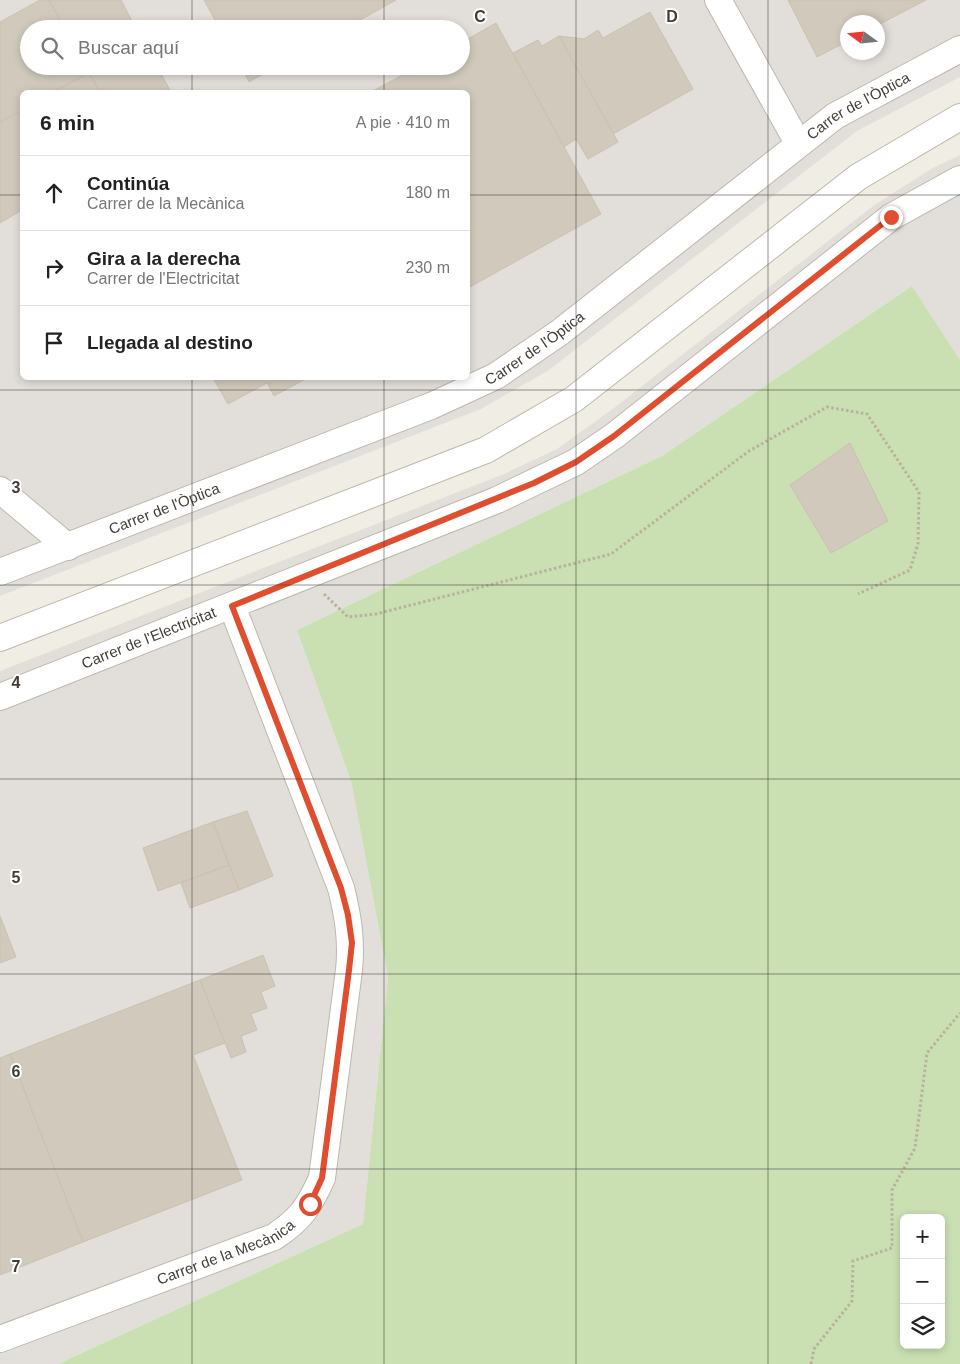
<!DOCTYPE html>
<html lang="es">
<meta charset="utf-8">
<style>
:root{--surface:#fff;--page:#f6f6f6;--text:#222;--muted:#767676;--line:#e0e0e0}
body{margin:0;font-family:Helvetica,sans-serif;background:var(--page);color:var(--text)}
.controls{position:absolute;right:15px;bottom:15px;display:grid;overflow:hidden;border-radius:8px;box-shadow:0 2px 8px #0003}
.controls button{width:45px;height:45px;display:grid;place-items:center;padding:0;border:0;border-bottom:1px solid var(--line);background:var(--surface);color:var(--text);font:25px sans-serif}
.compass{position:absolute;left:840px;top:15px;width:45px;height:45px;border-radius:50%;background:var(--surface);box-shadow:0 2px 8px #0003;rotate:285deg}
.stop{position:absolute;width:15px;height:15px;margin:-11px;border:4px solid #df4e2e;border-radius:50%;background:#fff}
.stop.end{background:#df4e2e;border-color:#fff;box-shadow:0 1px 5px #0008}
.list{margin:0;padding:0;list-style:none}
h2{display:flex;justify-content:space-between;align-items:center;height:65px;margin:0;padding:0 20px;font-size:21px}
h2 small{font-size:16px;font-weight:400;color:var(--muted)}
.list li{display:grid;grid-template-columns:32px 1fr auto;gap:15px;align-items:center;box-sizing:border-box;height:75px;padding:0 20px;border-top:1px solid var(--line)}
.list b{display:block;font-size:19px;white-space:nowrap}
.list p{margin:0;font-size:16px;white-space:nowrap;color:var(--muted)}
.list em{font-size:16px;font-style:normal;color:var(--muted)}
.icon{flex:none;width:28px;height:28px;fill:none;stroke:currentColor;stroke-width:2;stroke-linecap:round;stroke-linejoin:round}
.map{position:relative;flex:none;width:960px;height:1364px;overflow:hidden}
.search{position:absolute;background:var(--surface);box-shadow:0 2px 8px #0003;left:20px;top:20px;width:450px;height:55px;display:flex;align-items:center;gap:12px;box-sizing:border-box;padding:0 18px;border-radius:28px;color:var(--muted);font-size:19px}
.panel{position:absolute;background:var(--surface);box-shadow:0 2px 8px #0003;left:20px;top:90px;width:450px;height:290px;border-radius:8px}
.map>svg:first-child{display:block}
.industrial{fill:#e2dfda;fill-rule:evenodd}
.green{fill:#cae0b3;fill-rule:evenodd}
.building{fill:#d0c9bc;stroke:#cac1b0}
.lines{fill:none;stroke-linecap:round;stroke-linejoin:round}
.minor-casing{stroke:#bdb8ac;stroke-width:28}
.path{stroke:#bab19c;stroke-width:3;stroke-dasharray:2.5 2.5;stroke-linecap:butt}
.minor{stroke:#fff;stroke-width:26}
.route{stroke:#df4e2e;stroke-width:6}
.grid{fill:none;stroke:#423d36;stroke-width:1;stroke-opacity:0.55}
.labels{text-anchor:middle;stroke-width:4;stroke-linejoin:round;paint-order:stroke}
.street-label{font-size:15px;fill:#423d36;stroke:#fff}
.grid-label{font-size:16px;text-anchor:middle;font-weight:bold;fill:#423d36;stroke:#fff;stroke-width:4;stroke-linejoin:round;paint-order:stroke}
</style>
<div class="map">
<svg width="960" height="1364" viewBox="0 0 960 1364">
<rect width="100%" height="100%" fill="#f0ede5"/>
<g class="industrial">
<path d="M0,0H960V77L857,131L549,370L481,409L0,596ZM848,22H878V52H848ZM29,29H461V66H29ZM22,92H468V378H22Z"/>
<polygon points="960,155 960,360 912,286 662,456 297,630 351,781 388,977 363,1224 58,1364 0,1364 0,671 504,474 557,449 614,408 873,206 931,169"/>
</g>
<path class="green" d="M912,286L960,360V1364H58L363,1224L388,977L351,781L297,630L662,456ZM904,1218H941V1345H904Z"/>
<g class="building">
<polygon points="40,0 49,0 65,29 29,29 29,66 86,66 89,73 53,92 22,92 22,110 0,122 0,22"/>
<polygon points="49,0 121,0 136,29 65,29"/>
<polygon points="204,0 396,0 344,29 220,29"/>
<polygon points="788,0 926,0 878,25 878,22 848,22 848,41 817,57"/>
<polygon points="650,12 693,89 613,134 559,36 584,39 598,30 603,38"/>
<polygon points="496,23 601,214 468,288 468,92 371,92 419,66 461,66 461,43"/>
<polygon points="559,36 618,142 588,159 576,139 564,147 513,53 538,40 542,46"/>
<polygon points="86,66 157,66 171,92 100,92"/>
<polygon points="241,66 277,66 249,82"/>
<polygon points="89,73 100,92 53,92"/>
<polygon points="22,110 22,210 0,223 0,122"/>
<polygon points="213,378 307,378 274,396 267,383 228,404"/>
<polygon points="850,443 888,521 831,553 790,485"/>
<polygon points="247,811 273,876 239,890 213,822"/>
<polygon points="213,822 229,865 158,891 143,848"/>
<polygon points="229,865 239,890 190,908 181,883"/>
<polygon points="0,916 16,957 0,963"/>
<polygon points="263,955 275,986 261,992 267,1008 251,1014 257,1030 241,1036 246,1052 231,1058 200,980"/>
<polygon points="200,980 225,1043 193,1055 242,1180 83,1242 10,1054"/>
<polygon points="10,1054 83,1242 0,1275 0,1058"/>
</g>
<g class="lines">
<defs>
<g id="minor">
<polyline points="718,0 798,143"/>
<polyline points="0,490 68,547"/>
<path id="s1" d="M0,572L431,406L496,376L559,333L835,116L960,49"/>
<polyline points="0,638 486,450 574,399 858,177 960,117"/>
<path id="s2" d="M0,697L497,500L576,462L614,436L891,217L960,179"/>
<path id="s3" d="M0,1339L274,1237C301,1219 309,1207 322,1178L349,970C352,941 348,916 341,888L232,606"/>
</g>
</defs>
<use href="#minor" class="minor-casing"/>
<g class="path">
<polyline points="324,594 348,617 376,614 611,554 749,451 827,407 867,414 919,492 918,544 910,570 858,594"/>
<polyline points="811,1364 814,1349 852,1301 853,1261 892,1248 892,1190 915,1148 927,1053 960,1013"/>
</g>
<use href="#minor" class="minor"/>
</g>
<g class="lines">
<polyline class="route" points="310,1204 322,1178 349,970 352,943 348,915 341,888 232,606 534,483 576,462 614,436 891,217"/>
</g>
<path class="grid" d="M192,0V29M384,0V29M576,0V1364M768,0V1364M192,66V92M384,66V92M0,195H22M468,195H960M192,378V1364M384,378V1364M0,390H960M0,585H960M0,779H960M0,974H960M0,1169H960"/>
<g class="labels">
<g class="street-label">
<text dy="5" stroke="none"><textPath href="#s1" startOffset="986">Carrer de l'Òptica</textPath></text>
<text dy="5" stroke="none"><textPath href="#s1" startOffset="581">Carrer de l'Òptica</textPath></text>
<text dy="5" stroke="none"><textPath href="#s1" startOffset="176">Carrer de l'Òptica</textPath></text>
<text dy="5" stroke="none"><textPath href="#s2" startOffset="160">Carrer de l'Electricitat</textPath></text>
<text dy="5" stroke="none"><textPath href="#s3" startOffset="242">Carrer de la Mecànica</textPath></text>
</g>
</g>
<g class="grid-label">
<text x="480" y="22">C</text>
<text x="672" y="22">D</text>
<text x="16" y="493">3</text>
<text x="16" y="688">4</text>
<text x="16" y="883">5</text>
<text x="16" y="1077">6</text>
<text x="16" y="1272">7</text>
</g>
</svg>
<div class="controls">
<button>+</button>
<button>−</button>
<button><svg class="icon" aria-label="layers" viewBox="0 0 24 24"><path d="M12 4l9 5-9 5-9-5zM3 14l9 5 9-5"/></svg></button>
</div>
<svg class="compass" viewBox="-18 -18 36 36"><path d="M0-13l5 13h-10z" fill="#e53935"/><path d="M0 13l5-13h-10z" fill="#767676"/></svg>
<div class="stop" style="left:310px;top:1204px"></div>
<div class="stop end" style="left:891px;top:217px"></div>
<div class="search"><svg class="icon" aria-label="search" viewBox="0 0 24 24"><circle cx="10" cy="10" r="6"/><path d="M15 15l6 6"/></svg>Buscar aquí</div>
<section class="panel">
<h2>6 min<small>A pie · 410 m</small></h2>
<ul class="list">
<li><svg class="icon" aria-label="ahead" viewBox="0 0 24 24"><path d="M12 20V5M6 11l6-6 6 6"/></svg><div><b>Continúa</b><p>Carrer de la Mecànica</p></div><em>180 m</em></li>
<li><svg class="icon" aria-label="right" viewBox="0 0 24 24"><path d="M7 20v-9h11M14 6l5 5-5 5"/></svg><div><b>Gira a la derecha</b><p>Carrer de l'Electricitat</p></div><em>230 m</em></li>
<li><svg class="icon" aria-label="arrive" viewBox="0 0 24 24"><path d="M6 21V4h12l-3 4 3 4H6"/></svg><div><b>Llegada al destino</b></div></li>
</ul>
</section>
</div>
